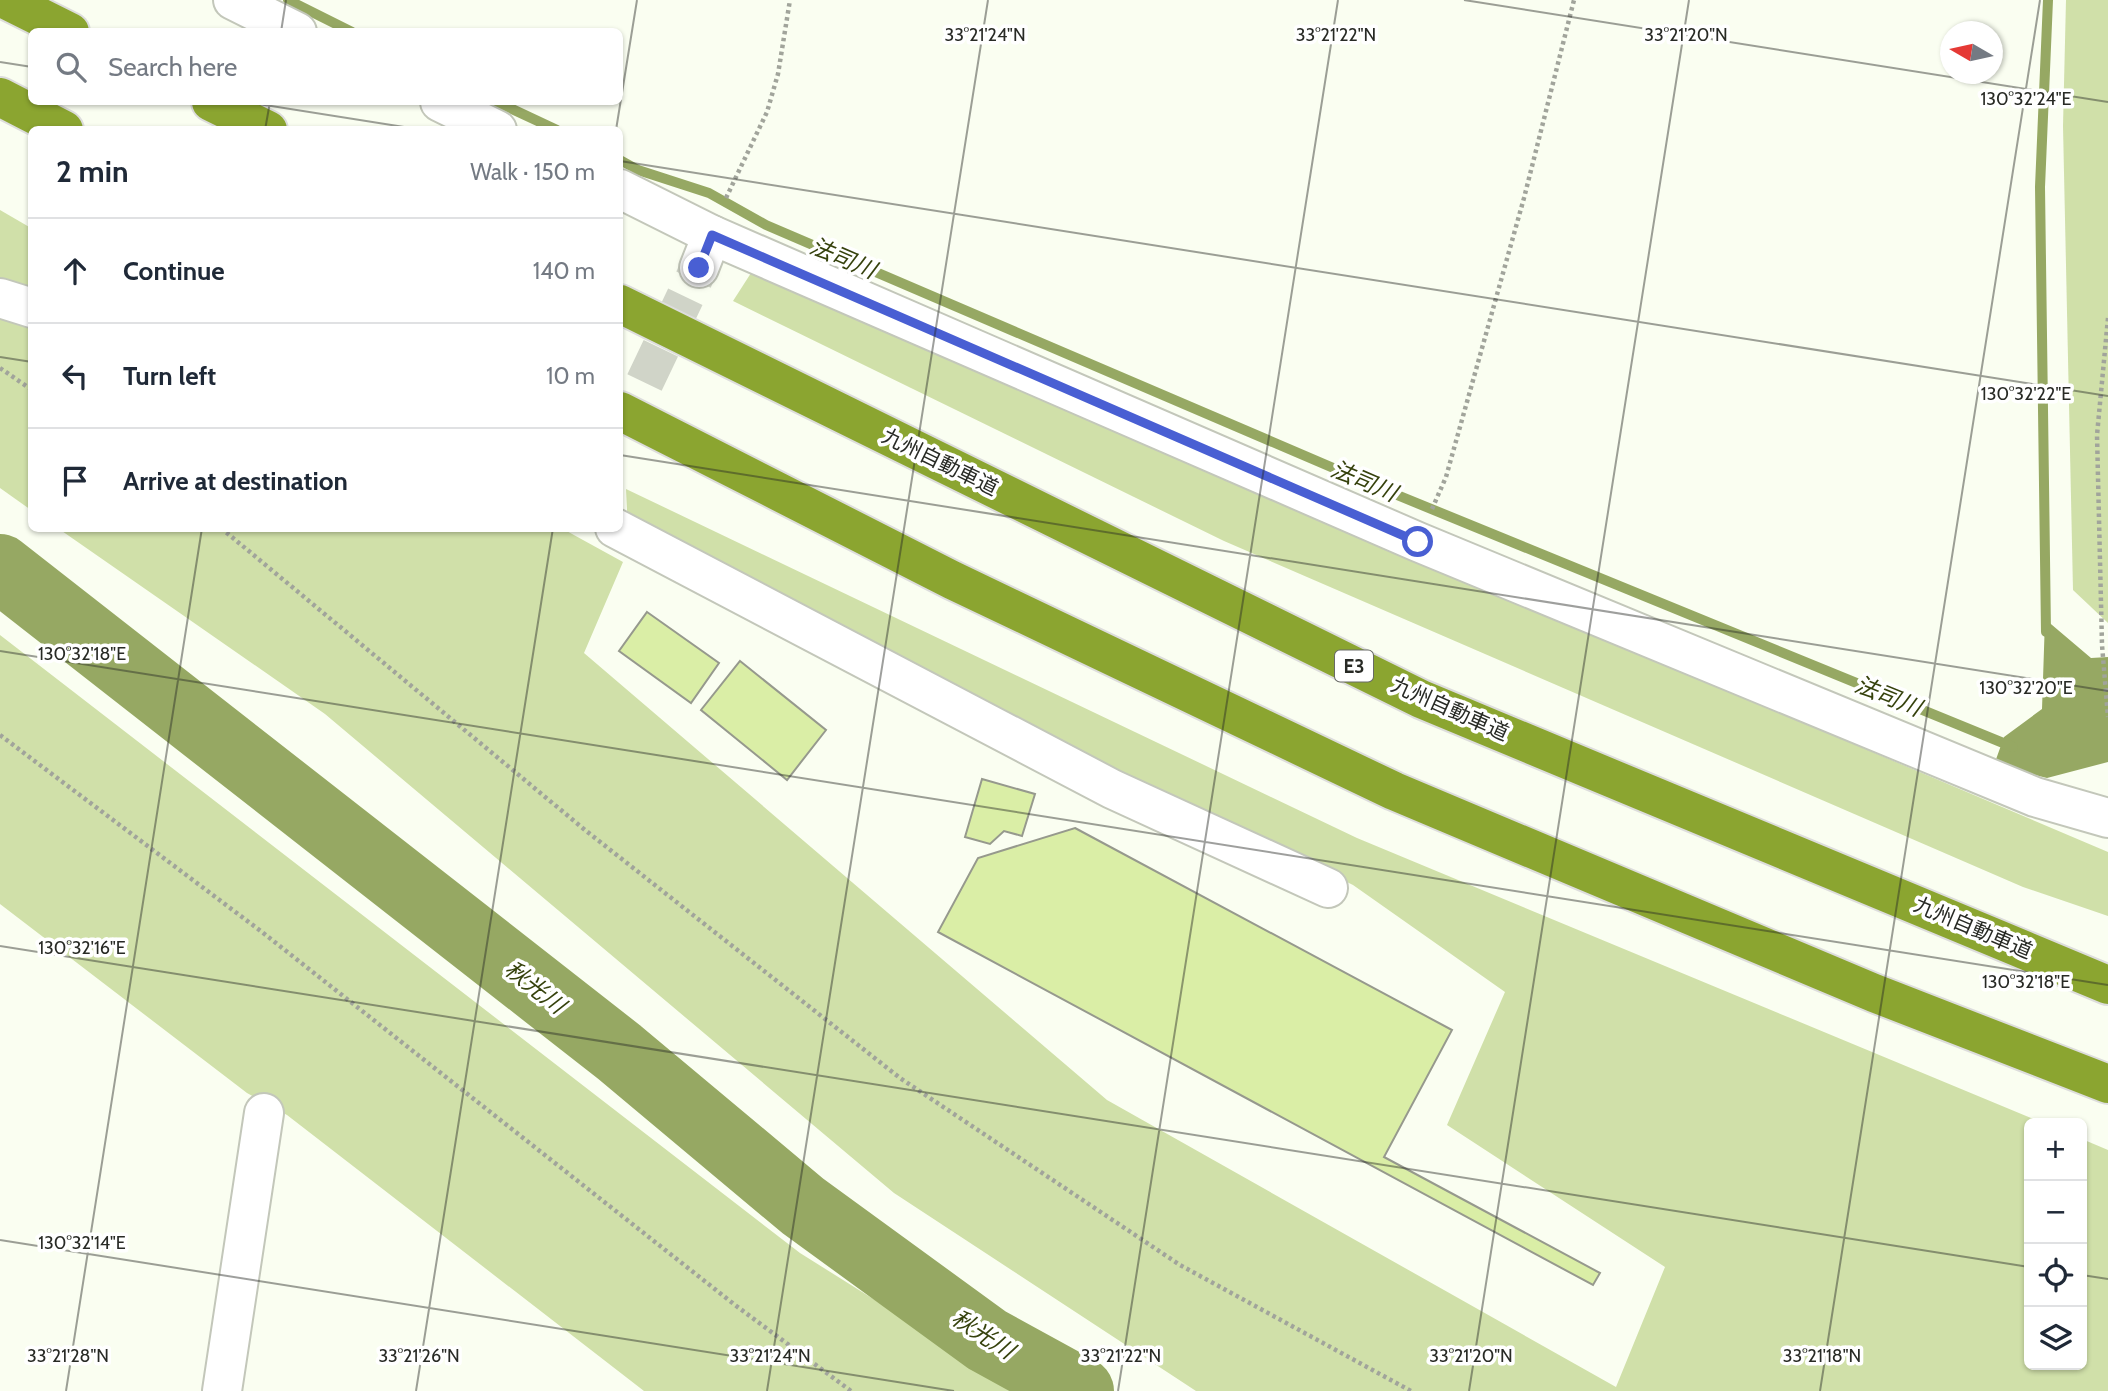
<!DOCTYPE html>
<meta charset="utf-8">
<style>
:root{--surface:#fff;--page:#f6f6f7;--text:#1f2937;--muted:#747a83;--line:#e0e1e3}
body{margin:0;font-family:Cabin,"Noto Sans JP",sans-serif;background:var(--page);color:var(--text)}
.controls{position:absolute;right:21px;bottom:21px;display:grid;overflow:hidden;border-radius:10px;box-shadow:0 2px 5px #0004}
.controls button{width:63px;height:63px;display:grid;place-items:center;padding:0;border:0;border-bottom:2px solid var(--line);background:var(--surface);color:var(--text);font:35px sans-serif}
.compass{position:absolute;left:1940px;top:21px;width:63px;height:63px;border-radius:50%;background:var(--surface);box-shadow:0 2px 5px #0004;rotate:279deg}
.stop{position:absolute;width:21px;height:21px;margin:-16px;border:5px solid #495fd3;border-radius:50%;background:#fff}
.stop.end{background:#495fd3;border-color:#fff;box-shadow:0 2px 7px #0008}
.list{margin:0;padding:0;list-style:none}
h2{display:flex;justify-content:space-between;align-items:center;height:91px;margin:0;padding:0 28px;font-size:30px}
h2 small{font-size:23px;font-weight:400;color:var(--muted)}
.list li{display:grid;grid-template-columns:46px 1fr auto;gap:21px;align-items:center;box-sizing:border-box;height:105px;padding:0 28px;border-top:2px solid var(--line)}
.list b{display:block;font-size:26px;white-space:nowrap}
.list em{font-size:23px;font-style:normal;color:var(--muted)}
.icon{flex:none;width:38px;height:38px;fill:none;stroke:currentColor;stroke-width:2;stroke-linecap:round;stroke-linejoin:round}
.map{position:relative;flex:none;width:2108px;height:1391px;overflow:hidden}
.search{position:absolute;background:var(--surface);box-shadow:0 2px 5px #0004;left:28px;top:28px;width:595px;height:77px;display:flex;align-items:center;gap:18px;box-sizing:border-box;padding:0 24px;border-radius:10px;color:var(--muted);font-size:26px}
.panel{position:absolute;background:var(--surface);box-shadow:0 2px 5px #0004;left:28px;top:126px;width:595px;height:406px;border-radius:10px}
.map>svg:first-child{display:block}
.green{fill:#d0e0a9}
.water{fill:#96a863}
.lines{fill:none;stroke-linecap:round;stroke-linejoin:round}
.stream{stroke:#96a863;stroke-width:10}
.river{stroke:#96a863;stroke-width:68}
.building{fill:#daeea6;stroke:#96998d;stroke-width:2}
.minor-tunnel{stroke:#d0d4c8;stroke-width:38;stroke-dasharray:38 19;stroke-linecap:butt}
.minor-casing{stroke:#c3c7ba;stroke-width:42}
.highway-casing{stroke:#dddddc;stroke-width:42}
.path{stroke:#a1a49b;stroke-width:4.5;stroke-dasharray:3.5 3.5;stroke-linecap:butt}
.minor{stroke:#fff;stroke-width:38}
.highway{stroke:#8ba530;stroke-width:38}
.route{stroke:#495fd3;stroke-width:9}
.ticks{fill:none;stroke:#282a25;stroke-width:2;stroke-opacity:0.45}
.labels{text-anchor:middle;stroke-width:7;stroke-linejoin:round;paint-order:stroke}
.shield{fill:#fff;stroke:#686a66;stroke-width:2}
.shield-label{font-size:19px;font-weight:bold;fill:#282a25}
.street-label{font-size:21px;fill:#282a25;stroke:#fff}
.water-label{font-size:23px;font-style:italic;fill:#36420d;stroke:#fff}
.ticks-label{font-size:18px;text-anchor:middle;fill:#282a25;stroke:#fff;stroke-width:7;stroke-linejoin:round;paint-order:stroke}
</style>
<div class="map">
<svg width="2108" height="1391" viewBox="0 0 2108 1391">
<rect width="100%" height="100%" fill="#fafef1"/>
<g class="green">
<polygon points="2066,0 2108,0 2108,623 2073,590 2063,126"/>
<polygon points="0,210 31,228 31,510 0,488"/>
<polygon points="751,273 1411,556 2108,852 2108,916 2023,887 1224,541 733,301"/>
<polygon points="626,489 1357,838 2043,1123 2029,1123 2029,1365 2082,1365 2082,1139 2108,1150 2108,1391 1196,1391 894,1193 325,714 59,529 563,529 623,562 584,653 1107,1100 1616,1387 1665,1267 1447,1125 1505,992 1353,885 628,529"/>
<polygon points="0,635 800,1253 1020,1391 644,1391 287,1115 247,1093 0,904"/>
</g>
<polygon class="water" points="2045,619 2091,658 2108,657 2108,762 2047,778 1994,765 2004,737 2042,709"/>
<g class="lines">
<g class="stream">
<polyline points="288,0 352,32"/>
<polyline points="497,102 557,130"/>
<polyline points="620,160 638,170 709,193 766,225 1380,488 2013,747"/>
<polyline points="2046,632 2040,187 2048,0"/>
</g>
<polyline class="river" points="0,568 619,1052 803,1206 987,1340 1080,1391"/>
</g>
<g class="building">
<polygon points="647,612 719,663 691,703 619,651"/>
<polygon points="740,661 826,730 787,780 701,710"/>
<polygon points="982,779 1035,794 1022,836 1004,831 990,844 965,837"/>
<polygon points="1075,828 1452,1030 1384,1157 1600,1273 1593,1285 938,932 978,858"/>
</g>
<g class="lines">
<polyline class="minor-tunnel" points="620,434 699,268"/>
<defs>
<g id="minor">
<polyline points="233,0 297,32"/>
<polyline points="440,102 497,130"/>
<polyline points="620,189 712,235 1418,542 2035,797 2108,818"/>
<polyline points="699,268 712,235"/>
<polyline points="0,298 32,308"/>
<polyline points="615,528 1112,789 1328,888"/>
<polyline points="222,1391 264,1113"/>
</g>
<g id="highway">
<polyline points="6,0 70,32"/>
<polyline points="0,97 64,130"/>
<polyline points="211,102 268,130"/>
<polyline points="620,304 1421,699 2108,985"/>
<polyline points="620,411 952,580 1394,791 1874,993 2108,1084"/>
</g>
</defs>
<use href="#minor" class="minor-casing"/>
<use href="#highway" class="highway-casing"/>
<g class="path">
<polyline points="726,198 767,112 778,74 790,0"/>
<polyline points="2108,318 2097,435 2102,645 2108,717"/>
<polyline points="0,368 32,390"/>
<polyline points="1432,509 1446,477 1524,198 1574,0"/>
<polyline points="221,528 585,830 900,1078 1180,1265 1411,1391"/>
<polyline points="0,735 262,932 735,1305 851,1391"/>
</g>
<use href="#minor" class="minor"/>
<use href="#highway" class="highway"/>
</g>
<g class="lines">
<polyline class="route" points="699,268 712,235 1418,542"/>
</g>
<path class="ticks" d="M1464,0L2108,102M281,32L286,0M0,62L32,67M246,102L423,130M265,130L270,102M616,130L637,0M620,161L2108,396M0,357L32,362M620,455L2108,691M0,651L2108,985M0,946L2029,1267M0,1240L954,1391M2082,1275L2108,1279M66,1391L202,528M416,1391L553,528M767,1391L988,0M1118,1391L1338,0M1469,1391L1689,0M1820,1391L2040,0"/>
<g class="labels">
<rect class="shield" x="1335" y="650.5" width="38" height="31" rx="5"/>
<g class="shield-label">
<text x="1354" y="673">E3</text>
</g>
<g class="street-label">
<text transform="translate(940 462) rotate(26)" y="7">九州自動車道</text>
<text transform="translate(1450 709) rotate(24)" y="7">九州自動車道</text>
<text transform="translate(1973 928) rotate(23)" y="7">九州自動車道</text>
</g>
<g class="water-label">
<text transform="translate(843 258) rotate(23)" y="8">法司川</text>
<text transform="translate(1364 481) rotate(23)" y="8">法司川</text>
<text transform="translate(1888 696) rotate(22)" y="8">法司川</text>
<text transform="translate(535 987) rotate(38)" y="8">秋光川</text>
<text transform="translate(983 1334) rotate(33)" y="8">秋光川</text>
</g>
</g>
<g class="ticks-label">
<text x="985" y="41">33°21'24"N</text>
<text x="1336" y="41">33°21'22"N</text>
<text x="1686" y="41">33°21'20"N</text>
<text x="2026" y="105">130°32'24"E</text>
<text x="2026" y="400">130°32'22"E</text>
<text x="82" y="660">130°32'18"E</text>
<text x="2026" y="694">130°32'20"E</text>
<text x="82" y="954">130°32'16"E</text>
<text x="2026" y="988">130°32'18"E</text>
<text x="82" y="1249">130°32'14"E</text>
<text x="68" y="1362">33°21'28"N</text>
<text x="419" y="1362">33°21'26"N</text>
<text x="770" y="1362">33°21'24"N</text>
<text x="1121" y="1362">33°21'22"N</text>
<text x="1471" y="1362">33°21'20"N</text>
<text x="1822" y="1362">33°21'18"N</text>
</g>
</svg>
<div class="controls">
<button>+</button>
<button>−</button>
<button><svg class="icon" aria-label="locate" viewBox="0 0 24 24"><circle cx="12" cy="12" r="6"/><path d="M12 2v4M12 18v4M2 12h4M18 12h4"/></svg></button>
<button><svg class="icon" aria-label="layers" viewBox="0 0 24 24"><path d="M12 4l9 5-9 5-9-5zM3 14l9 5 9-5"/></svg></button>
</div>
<svg class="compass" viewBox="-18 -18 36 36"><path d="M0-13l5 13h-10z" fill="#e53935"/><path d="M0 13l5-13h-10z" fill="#747a83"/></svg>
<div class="stop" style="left:1418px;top:542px"></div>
<div class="stop end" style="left:699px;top:268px"></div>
<div class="search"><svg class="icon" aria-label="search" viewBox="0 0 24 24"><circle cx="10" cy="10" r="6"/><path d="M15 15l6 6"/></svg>Search here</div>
<section class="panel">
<h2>2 min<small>Walk · 150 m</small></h2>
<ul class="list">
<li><svg class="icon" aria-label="ahead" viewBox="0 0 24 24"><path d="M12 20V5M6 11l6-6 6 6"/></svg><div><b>Continue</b></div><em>140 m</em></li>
<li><svg class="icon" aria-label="left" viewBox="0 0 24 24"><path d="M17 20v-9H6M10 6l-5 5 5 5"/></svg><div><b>Turn left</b></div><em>10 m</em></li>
<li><svg class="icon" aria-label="arrive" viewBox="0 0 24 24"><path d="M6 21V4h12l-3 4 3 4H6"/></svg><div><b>Arrive at destination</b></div></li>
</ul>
</section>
</div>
